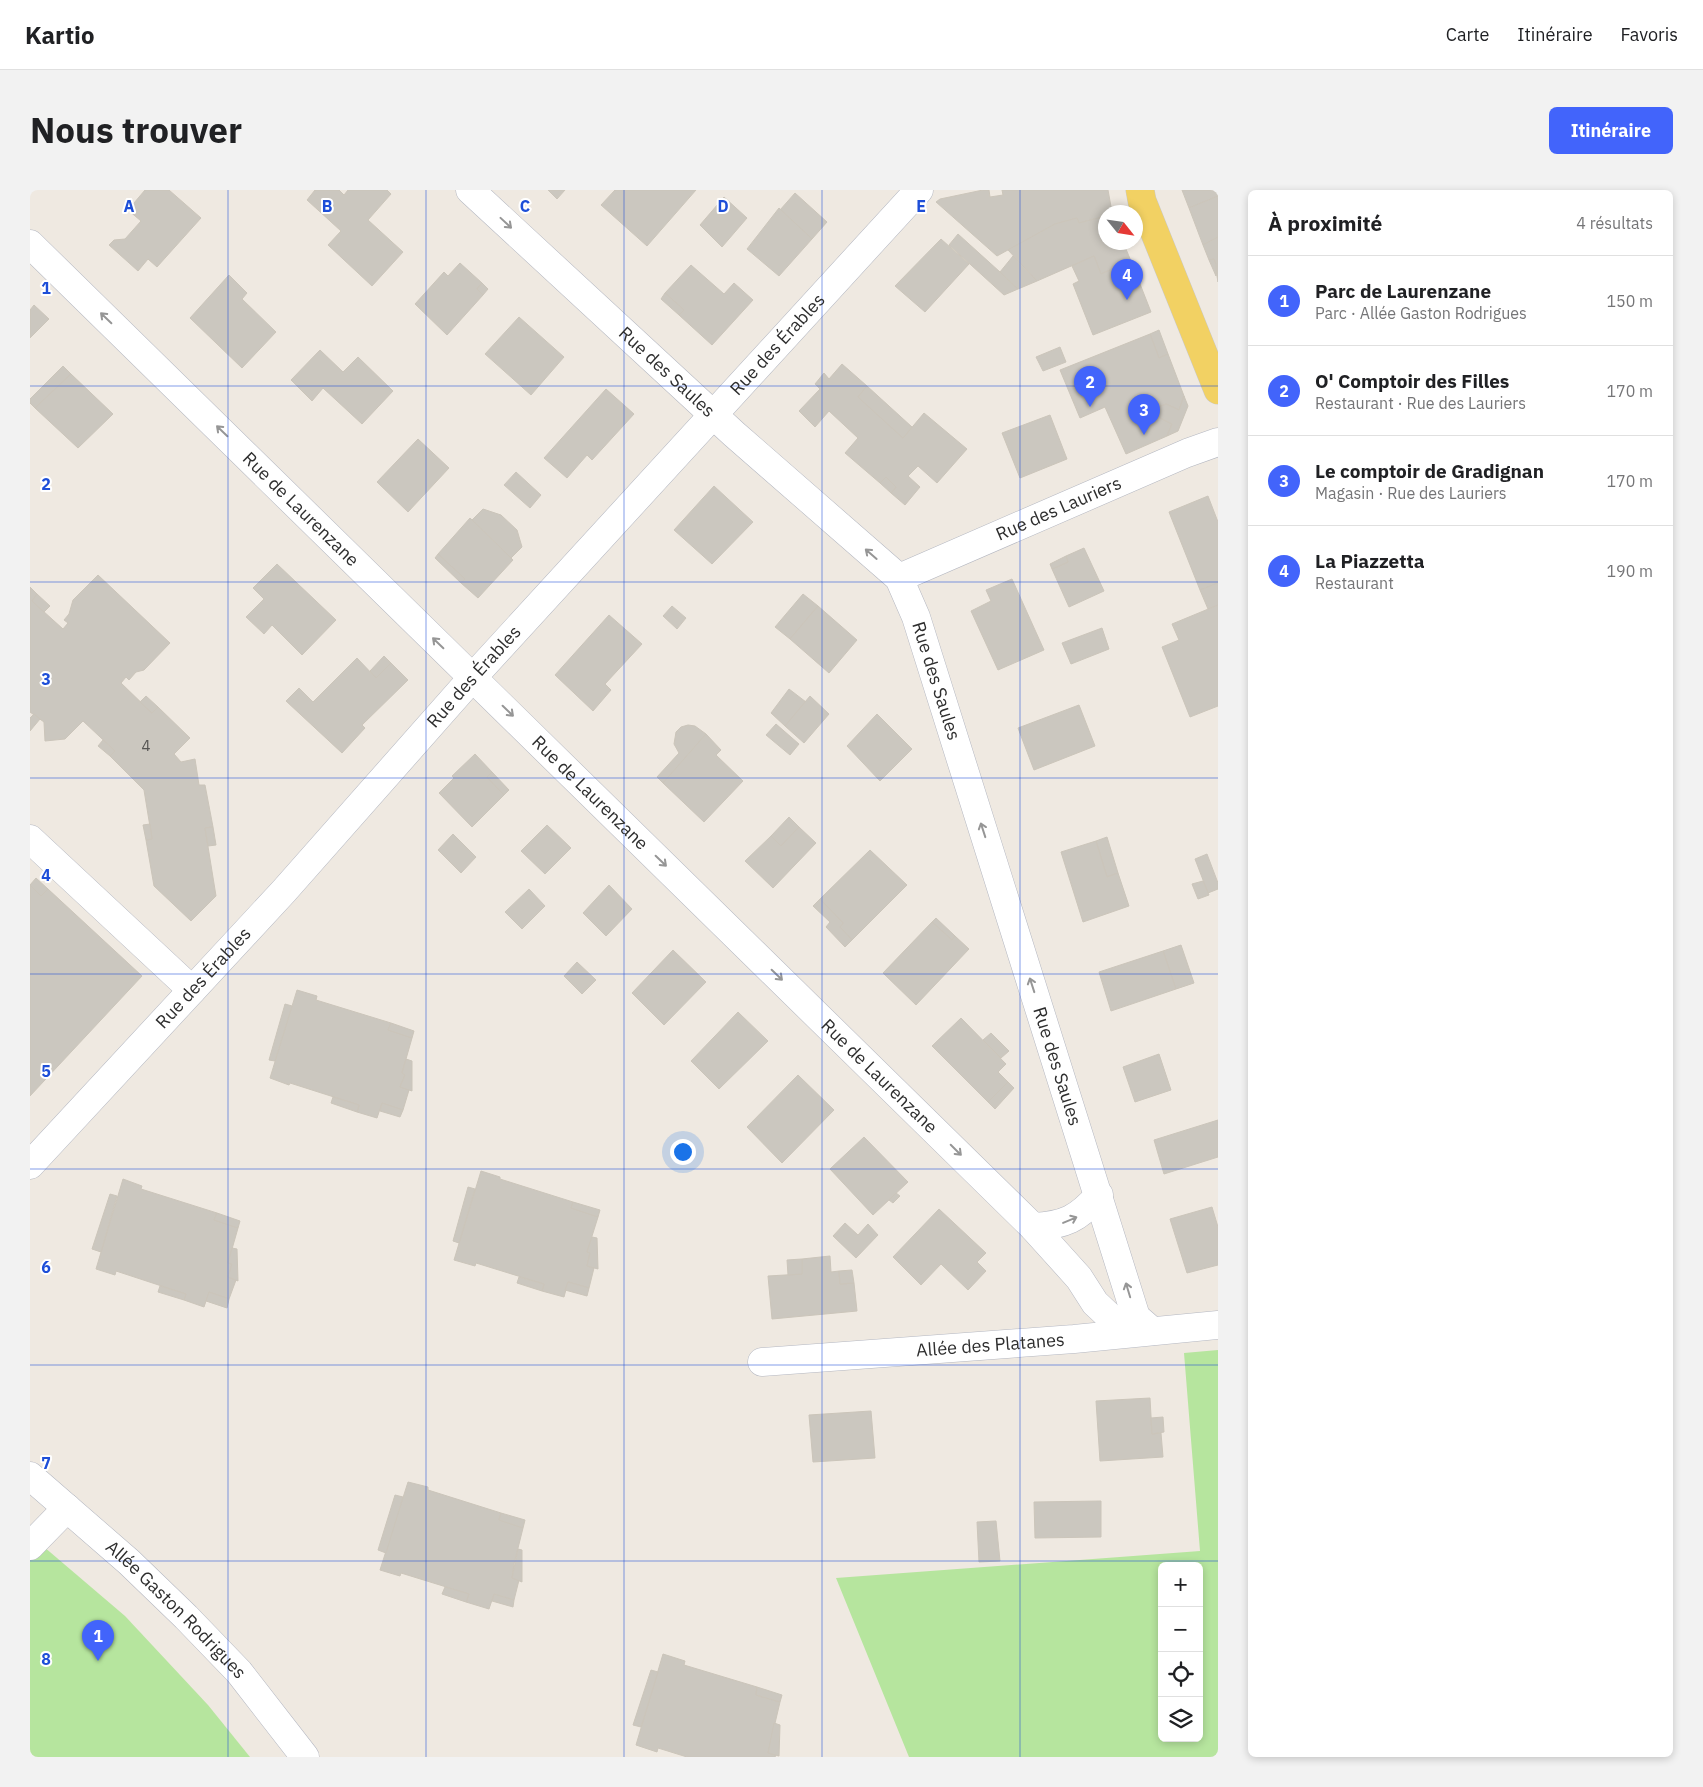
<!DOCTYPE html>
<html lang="fr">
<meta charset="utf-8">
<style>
:root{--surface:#fff;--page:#f2f2f2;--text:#202124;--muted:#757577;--line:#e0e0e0;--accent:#4264fb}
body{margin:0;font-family:"IBM Plex Sans",sans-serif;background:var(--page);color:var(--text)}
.controls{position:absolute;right:15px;bottom:15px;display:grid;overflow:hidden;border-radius:8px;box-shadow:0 2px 8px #0003}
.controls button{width:45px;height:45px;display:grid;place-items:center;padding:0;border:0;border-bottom:1px solid var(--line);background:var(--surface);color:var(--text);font:25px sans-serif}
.compass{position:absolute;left:1068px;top:15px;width:45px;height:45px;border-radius:50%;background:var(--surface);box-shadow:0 2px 8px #0003;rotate:120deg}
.you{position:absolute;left:652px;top:961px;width:18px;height:18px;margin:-12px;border:4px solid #fff;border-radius:50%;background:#1a73e8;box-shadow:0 0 0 8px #1a73e833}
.badge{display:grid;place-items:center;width:32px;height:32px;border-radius:50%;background:var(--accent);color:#fff;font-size:16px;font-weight:700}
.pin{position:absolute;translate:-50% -41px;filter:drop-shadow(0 1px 2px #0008)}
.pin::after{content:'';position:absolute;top:26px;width:18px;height:15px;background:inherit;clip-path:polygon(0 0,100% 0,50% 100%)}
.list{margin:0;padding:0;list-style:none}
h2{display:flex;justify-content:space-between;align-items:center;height:65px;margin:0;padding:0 20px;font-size:21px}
h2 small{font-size:16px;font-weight:400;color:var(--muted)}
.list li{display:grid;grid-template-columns:32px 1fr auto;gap:15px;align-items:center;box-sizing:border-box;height:90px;padding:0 20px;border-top:1px solid var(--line)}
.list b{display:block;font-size:19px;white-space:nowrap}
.list p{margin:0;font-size:16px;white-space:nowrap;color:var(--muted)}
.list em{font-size:16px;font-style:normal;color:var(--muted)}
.icon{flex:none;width:28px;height:28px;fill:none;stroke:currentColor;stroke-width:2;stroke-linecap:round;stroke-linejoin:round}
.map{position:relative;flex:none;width:1188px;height:1567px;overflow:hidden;border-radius:8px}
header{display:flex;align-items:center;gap:30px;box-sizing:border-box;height:70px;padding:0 25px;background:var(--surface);border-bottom:1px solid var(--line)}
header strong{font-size:24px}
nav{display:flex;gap:28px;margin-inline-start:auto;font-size:18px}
.intro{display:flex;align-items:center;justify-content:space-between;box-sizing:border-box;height:120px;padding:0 30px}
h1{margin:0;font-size:35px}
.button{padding:12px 22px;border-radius:8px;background:var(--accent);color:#fff;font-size:18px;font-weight:700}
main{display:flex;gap:30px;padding:0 30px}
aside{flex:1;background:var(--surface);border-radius:8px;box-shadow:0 2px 8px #0003}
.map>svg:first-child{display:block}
.green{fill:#b6e59e;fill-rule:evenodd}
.building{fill:#cbc7bf;stroke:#cbc5ba}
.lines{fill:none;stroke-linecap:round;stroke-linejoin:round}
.minor-casing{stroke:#b4b7c1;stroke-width:29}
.major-casing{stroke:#c9c9c9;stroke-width:29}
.minor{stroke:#fff;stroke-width:28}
.major{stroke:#f2d163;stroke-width:28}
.oneway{stroke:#969696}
.grid{fill:none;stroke:#1d4ed8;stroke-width:1;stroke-opacity:0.55}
.labels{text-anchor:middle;stroke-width:4;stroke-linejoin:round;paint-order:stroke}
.number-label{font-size:15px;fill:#555452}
.street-label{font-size:18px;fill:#2e2e2e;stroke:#fff}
.grid-label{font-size:16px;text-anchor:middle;font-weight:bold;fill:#1d4ed8;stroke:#fff;stroke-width:4;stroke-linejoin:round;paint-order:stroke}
</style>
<header>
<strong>Kartio</strong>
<nav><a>Carte</a><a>Itinéraire</a><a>Favoris</a></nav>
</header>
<div class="intro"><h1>Nous trouver</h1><a class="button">Itinéraire</a></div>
<main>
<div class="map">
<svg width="1188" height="1567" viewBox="0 0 1188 1567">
<rect width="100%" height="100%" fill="#efe9e1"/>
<g class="green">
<path d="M1188,1160V1567H879L806,1388L1170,1361L1154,1163ZM1132,1376H1169V1548H1132Z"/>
<polygon points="0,1345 95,1426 178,1515 220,1567 0,1567"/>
</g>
<g class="building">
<polygon points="115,0 139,0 171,28 127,77 118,69 108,81 79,55 84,50 95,49 111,31 98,20"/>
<polygon points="285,0 309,0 314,5 318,0 357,0 361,4 338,30 373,62 342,96 298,55 311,41 277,10"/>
<polygon points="518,0 535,0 527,9"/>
<polygon points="585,0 666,0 617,56 571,15"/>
<polygon points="953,0 959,0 960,7 973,5 972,0 1078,0 1082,22 1076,22 1076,26 1049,33 1047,28 1025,34 967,66 906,12 910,9"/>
<polygon points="1152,0 1188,0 1188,6 1159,18"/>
<polygon points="765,3 797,32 782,49 750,20"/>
<polygon points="1188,6 1188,47 1173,55 1159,18"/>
<polygon points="694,7 717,28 692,57 670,35"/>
<polygon points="749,18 782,49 749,86 717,59"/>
<polygon points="1076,26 1076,52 1093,52 1101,71 1071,84 1064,66 1007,91 978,60 1025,34 1047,28 1049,33"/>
<polygon points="928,44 970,82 988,99 974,105 919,55"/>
<polygon points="1188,47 1188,92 1184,69 1179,70 1173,55"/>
<polygon points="911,49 939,74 895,122 865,96"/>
<polygon points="983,66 1007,91 988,99 970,82"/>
<polygon points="1064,66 1071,84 1101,71 1121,122 1063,145 1043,94 1049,91 1042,76"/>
<polygon points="1184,69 1186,74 1186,86 1179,70"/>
<polygon points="430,73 452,93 447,99 453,105 417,145 385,114 414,82 418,86"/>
<polygon points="661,75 694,104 704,93 723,110 682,155 649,125 654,120 635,103"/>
<polygon points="199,85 217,103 212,109 246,142 212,178 160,128"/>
<polygon points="452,93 458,99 453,105 447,99"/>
<polygon points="635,103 654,120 649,125 631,109"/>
<polygon points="4,115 19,129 0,148 0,120"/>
<polygon points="489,127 534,167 501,205 455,164"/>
<polygon points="1129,140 1138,164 1129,168 1120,144"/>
<polygon points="1120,144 1129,168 1138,164 1154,206 1149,220 1136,214 1126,218 1130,228 1142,234 1137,246 1096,264 1075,217 1050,228 1030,180"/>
<polygon points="1030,157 1036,172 1013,181 1006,167"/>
<polygon points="290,160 313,182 328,167 363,201 332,234 293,198 282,211 261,190"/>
<polygon points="812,174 837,196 828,207 873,248 894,223 937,259 907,293 888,276 878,286 890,297 875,315 861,303 866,297 856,287 850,293 815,263 828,248 799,221 785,237 769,221 790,199 785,194 794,183 799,189"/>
<polygon points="33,176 41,184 5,218 0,213 0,209"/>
<polygon points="41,184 83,224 48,258 5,218"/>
<polygon points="837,196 882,237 873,248 828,207"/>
<polygon points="576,199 604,224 562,270 557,265 537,288 514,268"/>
<polygon points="1154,206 1158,216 1148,241 1137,246 1142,234 1130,228 1126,218 1136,214 1149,220"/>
<polygon points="1020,225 1037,269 990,288 972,243"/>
<polygon points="388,249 419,278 378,322 347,292"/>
<polygon points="486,282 511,305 500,318 474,295"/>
<polygon points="856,287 866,297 861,303 850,293"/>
<polygon points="684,296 723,332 682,374 644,340"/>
<polygon points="1178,306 1188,332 1188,393 1170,400 1139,322"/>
<polygon points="453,319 471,325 487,340 492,357 481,368 442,330"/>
<polygon points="440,328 483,370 448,408 431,393 435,389 408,364"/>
<polygon points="1054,358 1074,401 1039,417 1022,379 1038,372 1036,366"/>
<polygon points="408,364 435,389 431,393 405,368"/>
<polygon points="1036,366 1038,372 1022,379 1020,374"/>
<polygon points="247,374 306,430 272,465 242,435 234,444 216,427 234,409 223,398"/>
<polygon points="68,385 140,453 114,480 106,482 99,490 96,487 91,493 122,523 128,517 160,548 144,564 151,572 165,569 169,595 175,595 183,637 175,638 186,706 161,731 124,696 116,650 122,649 114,600 80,566 85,561 53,531 35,549 15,551 14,532 0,522 0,397 7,404 2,411 33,439 38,433 34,430 39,424 43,410"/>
<polygon points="982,389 1014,460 968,480 941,421 961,411 956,400"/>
<polygon points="1188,393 1188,415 1178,419 1170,400"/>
<polygon points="7,404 20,416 14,422 2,411"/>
<polygon points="773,404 788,416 760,449 745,437"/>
<polygon points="1188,415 1188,516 1160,527 1132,457 1149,450 1142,434"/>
<polygon points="642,416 656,428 647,439 633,426"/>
<polygon points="788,416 827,450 799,483 760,449"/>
<polygon points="579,425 612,454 575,494 581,500 563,521 525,485"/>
<polygon points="1072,438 1079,459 1041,474 1032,453"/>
<polygon points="354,466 361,473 346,488 340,481"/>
<polygon points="327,468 346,488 361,473 378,490 332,535 335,538 312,563 256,511 269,498 283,512"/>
<polygon points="759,499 776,512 755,536 741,523"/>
<polygon points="116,506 128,517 122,523 110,512"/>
<polygon points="780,506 799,524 774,553 755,536"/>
<polygon points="1049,515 1065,556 1004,580 988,538"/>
<polygon points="4,524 10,529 0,541 0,528"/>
<polygon points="847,524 882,559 850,591 817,556"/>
<polygon points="746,534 769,554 760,565 736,545"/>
<polygon points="658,535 665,536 676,544 633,593 627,587 649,563 644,554 646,542 651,537"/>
<polygon points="676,544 691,560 686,565 713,591 674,632 633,593"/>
<polygon points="73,550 85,561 80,566 68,556"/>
<polygon points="445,564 462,582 457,587 474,605 442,637 409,603 424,588 422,586"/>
<polygon points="462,582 479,600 474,605 457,587"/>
<polygon points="759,627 769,637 751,656 741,646"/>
<polygon points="120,634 122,649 116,650 113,635"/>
<polygon points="517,635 541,658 515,684 491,661"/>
<polygon points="183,637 186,655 178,656 175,638"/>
<polygon points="769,637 786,653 743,698 715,671 741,646 751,656"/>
<polygon points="423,644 446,667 431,683 408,660"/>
<polygon points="1077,647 1088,683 1077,687 1066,651"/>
<polygon points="1066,651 1077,687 1088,683 1099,716 1053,732 1031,662"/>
<polygon points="840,660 877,695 822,750 810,737 813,733 790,709"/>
<polygon points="1177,664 1188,693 1188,699 1178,703 1165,669"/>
<polygon points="6,688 18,699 11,706 0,695"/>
<polygon points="1173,691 1179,705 1168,709 1162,694"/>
<polygon points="0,695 11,706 18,699 112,786 0,906"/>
<polygon points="579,695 602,719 576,746 553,723"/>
<polygon points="499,699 515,716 492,739 475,722"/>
<polygon points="790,709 813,733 810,737 822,750 815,757 796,737 800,732 783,716"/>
<polygon points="906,728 925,746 922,750 902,732"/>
<polygon points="902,732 922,750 925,746 939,759 886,815 853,783"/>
<polygon points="1151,755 1164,793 1146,799 1133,761"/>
<polygon points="643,760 676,792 634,835 602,803"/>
<polygon points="1133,761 1146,799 1081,821 1069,782"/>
<polygon points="547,772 566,790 552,804 534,786"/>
<polygon points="267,800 287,806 286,810 361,833 358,840 382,848 372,883 375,885 370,897 379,900 373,920 352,913 347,928 327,922 329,915 260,893 259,895 240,888"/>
<polygon points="255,814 262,816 245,871 239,870"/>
<polygon points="708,822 738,851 689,899 661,871"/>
<polygon points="931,828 976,874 968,882 978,892 958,912 902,856"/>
<polygon points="361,833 384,841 382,848 358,840"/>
<polygon points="961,843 979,861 971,868 953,850"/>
<polygon points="1129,864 1141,900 1105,912 1093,877"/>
<polygon points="376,869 382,871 382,901 370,897 375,885 372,883"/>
<polygon points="768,885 804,920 752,973 717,937"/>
<polygon points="978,892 984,898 965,919 958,912"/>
<polygon points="303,907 329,915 327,922 301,913"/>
<polygon points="352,913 373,920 370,927 350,921"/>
<polygon points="1188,930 1188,967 1134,984 1124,950"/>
<polygon points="834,947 878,992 843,1025 800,979"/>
<polygon points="451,981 470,987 470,989 543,1012 541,1018 568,1027 557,1062 560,1063 557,1076 564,1078 559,1098 538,1092 534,1107 512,1101 514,1094 446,1073 445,1076 424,1070"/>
<polygon points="93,989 112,996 111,999 187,1023 184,1030 208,1038 198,1073 202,1074 198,1087 206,1090 199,1109 179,1102 174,1117 154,1110 156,1104 86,1081 85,1085 66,1079"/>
<polygon points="438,997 445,999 429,1053 423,1051"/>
<polygon points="866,1003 870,1006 863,1013 859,1010"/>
<polygon points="80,1004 87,1006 71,1062 62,1059"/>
<polygon points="543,1012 570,1020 568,1027 541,1018"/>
<polygon points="1182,1017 1188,1037 1188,1075 1157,1083 1140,1029"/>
<polygon points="909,1019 956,1063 947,1072 956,1081 938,1100 911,1074 891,1095 863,1067"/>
<polygon points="187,1023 210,1031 208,1038 184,1030"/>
<polygon points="815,1033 828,1045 838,1034 848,1045 826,1068 803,1046"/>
<polygon points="562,1047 567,1048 568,1079 557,1076 560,1063 557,1062"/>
<polygon points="202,1058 207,1059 208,1091 198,1087 202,1074 198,1073"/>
<polygon points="800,1066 801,1082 809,1081 810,1094 824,1093 827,1121 742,1129 738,1086 772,1084 772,1069"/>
<polygon points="772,1069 772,1084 758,1085 757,1070"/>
<polygon points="822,1080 824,1093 810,1094 809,1081"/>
<polygon points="489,1087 514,1094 512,1101 487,1093"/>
<polygon points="538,1092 559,1098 557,1106 535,1100"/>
<polygon points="130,1096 156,1104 154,1110 128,1102"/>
<polygon points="179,1102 199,1109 197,1118 176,1111"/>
<polygon points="1120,1208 1122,1244 1131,1243 1133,1267 1070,1271 1066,1211"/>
<polygon points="841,1221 845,1268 783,1272 779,1225"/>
<polygon points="1133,1227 1134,1242 1122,1244 1121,1228"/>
<polygon points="378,1292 398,1297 398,1300 471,1323 469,1330 493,1338 484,1374 482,1388 489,1390 484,1410 464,1404 459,1419 436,1412 439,1404 371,1383 370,1386 350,1380"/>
<polygon points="365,1305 373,1307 356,1363 348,1360"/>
<polygon points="1071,1311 1071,1347 1005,1348 1004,1312"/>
<polygon points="471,1323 495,1330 493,1338 469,1330"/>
<polygon points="966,1331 970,1371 949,1372 947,1332"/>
<polygon points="488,1359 492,1360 492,1392 482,1388"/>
<polygon points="415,1397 439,1404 436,1412 412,1404"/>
<polygon points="464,1404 484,1410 483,1417 462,1411"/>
<polygon points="633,1464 655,1471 654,1475 727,1497 726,1505 750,1512 738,1563 746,1565 745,1567 657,1567 628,1558 627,1562 606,1555"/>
<polygon points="621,1480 628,1482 611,1537 603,1535"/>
<polygon points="727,1497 752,1505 750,1512 726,1505"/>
<polygon points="744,1533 750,1535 749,1566 738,1563"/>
</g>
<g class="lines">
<defs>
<g id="minor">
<path id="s1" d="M440,0L704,244L869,388L886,427L1106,1127L1122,1141"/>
<path id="s2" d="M0,54L1003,1037L1049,1088L1065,1113L1081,1128L1122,1141"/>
<path id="s3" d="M869,388L1157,263L1188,252"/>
<polyline points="0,649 162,800"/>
<path id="s4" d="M0,975L254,701L443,487L889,0"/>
<path d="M1003,1037C1035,1035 1048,1029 1069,1005"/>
<path id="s5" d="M732,1172L1044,1149L1188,1135"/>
<path id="s6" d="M0,1286L99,1372L156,1427L209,1482L275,1567"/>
<polyline points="0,1356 37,1318"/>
</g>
<polyline id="major" points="1110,0 1112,11 1188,200"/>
</defs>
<use href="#minor" class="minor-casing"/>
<use href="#major" class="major-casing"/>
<use href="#minor" class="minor"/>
<use href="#major" class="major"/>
</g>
<defs><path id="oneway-shaft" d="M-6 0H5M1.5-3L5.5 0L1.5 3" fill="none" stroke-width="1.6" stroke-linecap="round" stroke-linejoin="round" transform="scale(1.25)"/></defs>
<g class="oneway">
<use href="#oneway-shaft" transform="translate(476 33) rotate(43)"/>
<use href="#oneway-shaft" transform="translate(76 128) rotate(-136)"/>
<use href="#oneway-shaft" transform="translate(192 241) rotate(-136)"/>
<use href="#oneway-shaft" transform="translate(841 364) rotate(-139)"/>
<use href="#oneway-shaft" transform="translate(408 453) rotate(-136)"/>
<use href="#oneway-shaft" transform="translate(478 521) rotate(44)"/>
<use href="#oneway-shaft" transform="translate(953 640) rotate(-108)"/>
<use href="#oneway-shaft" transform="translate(631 671) rotate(44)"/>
<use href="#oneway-shaft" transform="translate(747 785) rotate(44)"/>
<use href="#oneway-shaft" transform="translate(1002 795) rotate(-108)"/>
<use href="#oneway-shaft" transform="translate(926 960) rotate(45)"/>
<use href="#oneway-shaft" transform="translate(1040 1030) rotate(-23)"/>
<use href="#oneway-shaft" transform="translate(1098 1100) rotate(-107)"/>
</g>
<path class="grid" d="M198,0V1567M396,0V1567M594,0V1567M792,0V1567M990,0V1567M0,196H1188M0,392H1188M0,588H1188M0,784H1188M0,979H1188M0,1175H1188M0,1371H1188"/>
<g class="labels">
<g class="number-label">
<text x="116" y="561">4</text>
</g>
<g class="street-label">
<text dy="6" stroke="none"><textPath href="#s4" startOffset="1110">Rue des Érables</textPath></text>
<text dy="6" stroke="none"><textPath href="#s1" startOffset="268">Rue des Saules</textPath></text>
<text dy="6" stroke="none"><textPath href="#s2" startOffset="379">Rue de Laurenzane</textPath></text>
<text dy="6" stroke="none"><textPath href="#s3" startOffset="174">Rue des Lauriers</textPath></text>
<text dy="6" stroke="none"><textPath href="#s4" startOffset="660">Rue des Érables</textPath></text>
<text dy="6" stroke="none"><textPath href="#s1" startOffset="688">Rue des Saules</textPath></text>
<text dy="6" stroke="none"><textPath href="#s2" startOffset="784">Rue de Laurenzane</textPath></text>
<text dy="6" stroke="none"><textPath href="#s4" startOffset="255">Rue des Érables</textPath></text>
<text dy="6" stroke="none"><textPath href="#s1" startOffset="1092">Rue des Saules</textPath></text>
<text dy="6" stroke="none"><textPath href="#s2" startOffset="1189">Rue de Laurenzane</textPath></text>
<text dy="6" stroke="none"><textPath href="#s5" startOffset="229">Allée des Platanes</textPath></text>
<text dy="6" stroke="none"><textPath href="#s6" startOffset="198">Allée Gaston Rodrigues</textPath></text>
</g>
</g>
<g class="grid-label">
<text x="99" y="22">A</text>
<text x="297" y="22">B</text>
<text x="495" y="22">C</text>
<text x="693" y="22">D</text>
<text x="891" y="22">E</text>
<text x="16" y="104">1</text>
<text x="16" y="300">2</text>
<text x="16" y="495">3</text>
<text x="16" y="691">4</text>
<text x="16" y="887">5</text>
<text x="16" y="1083">6</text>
<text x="16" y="1279">7</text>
<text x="16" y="1475">8</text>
</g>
</svg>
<div class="controls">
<button>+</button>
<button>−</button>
<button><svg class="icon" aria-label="locate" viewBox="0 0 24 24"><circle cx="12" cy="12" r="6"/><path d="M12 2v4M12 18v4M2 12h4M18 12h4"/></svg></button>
<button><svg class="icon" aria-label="layers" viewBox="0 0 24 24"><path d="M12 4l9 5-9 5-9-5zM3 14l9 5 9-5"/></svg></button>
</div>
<svg class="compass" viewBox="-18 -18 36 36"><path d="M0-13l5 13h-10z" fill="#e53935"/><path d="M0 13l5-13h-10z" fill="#757577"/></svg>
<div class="you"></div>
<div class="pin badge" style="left:68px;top:1471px">1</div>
<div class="pin badge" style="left:1060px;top:217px">2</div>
<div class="pin badge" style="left:1114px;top:245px">3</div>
<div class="pin badge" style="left:1097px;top:110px">4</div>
</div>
<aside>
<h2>À proximité<small>4 résultats</small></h2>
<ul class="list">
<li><span class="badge">1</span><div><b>Parc de Laurenzane</b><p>Parc · Allée Gaston Rodrigues</p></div><em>150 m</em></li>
<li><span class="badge">2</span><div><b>O' Comptoir des Filles</b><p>Restaurant · Rue des Lauriers</p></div><em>170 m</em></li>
<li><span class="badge">3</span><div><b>Le comptoir de Gradignan</b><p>Magasin · Rue des Lauriers</p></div><em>170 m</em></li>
<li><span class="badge">4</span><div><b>La Piazzetta</b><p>Restaurant</p></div><em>190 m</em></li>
</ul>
</aside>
</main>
